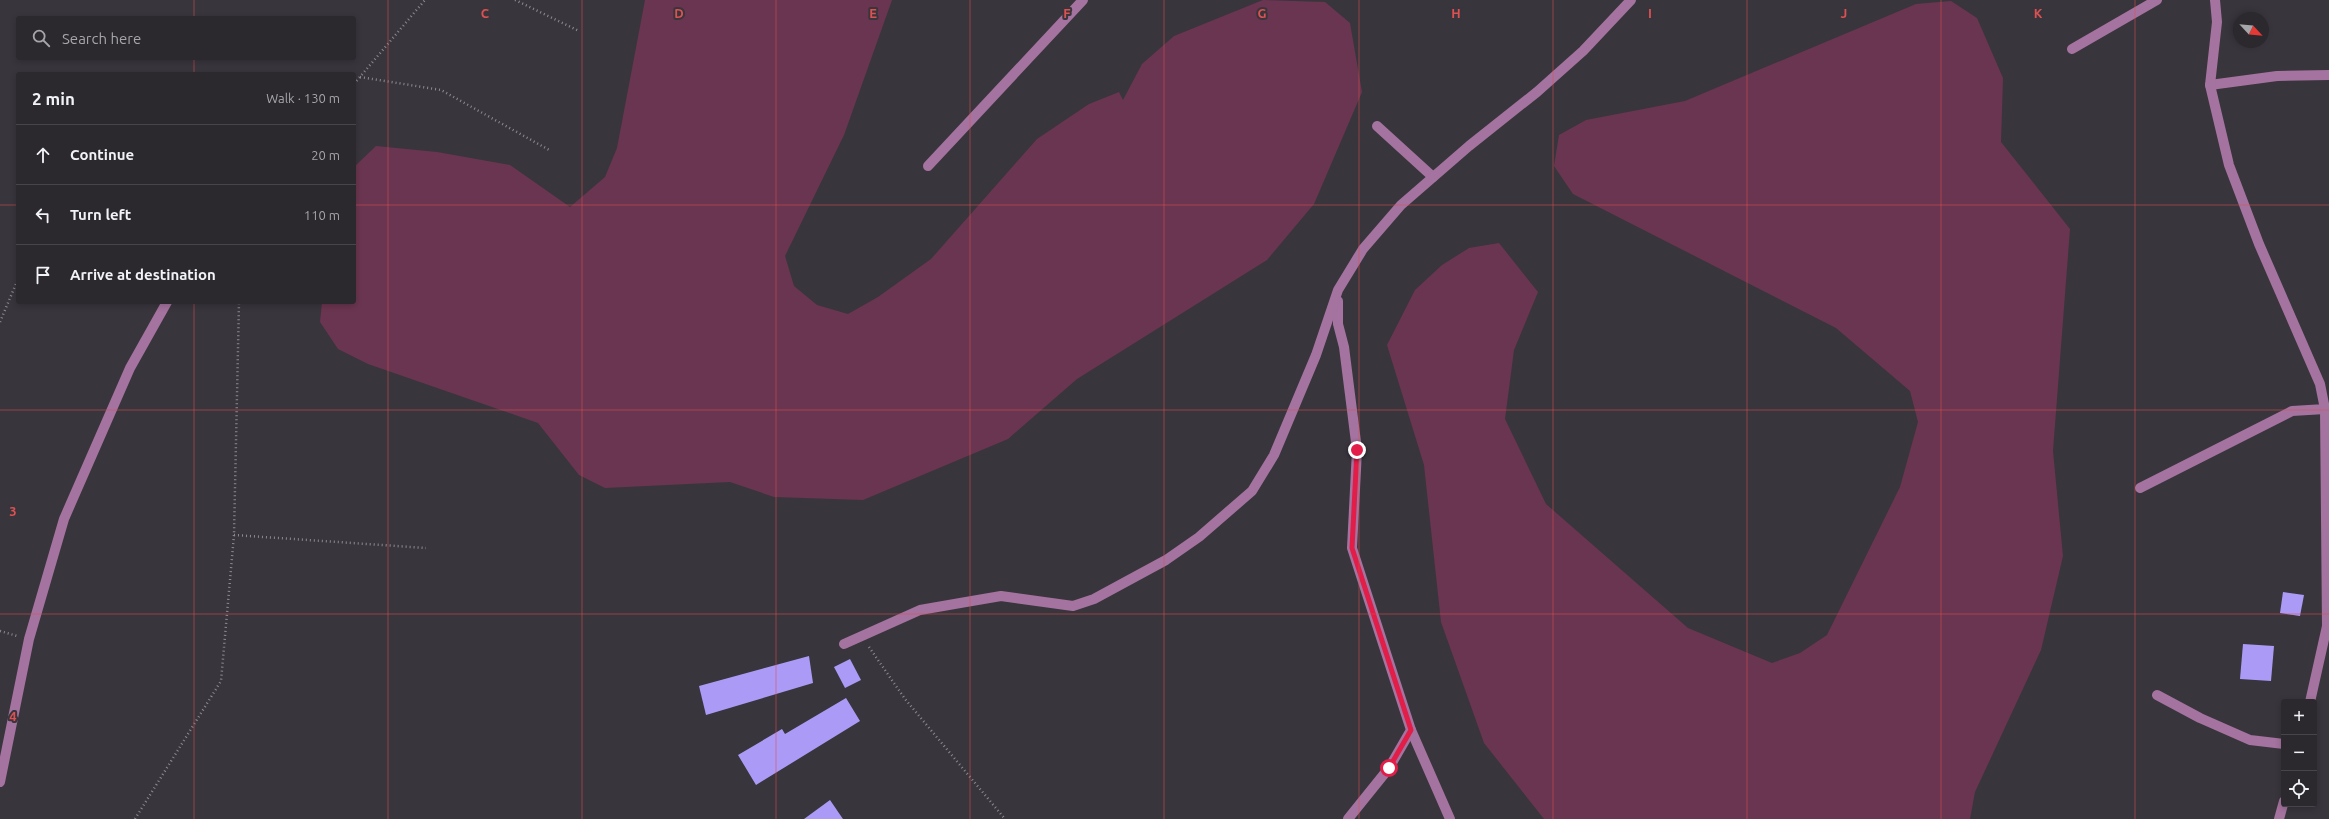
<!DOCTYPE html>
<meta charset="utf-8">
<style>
:root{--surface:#2b282e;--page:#37343a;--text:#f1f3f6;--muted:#a6a6aa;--line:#47444a}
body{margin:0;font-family:Ubuntu,sans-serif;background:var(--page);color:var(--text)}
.controls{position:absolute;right:12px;bottom:12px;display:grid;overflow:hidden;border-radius:4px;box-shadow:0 2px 6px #0003}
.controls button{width:36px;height:36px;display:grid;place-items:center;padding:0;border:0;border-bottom:1px solid var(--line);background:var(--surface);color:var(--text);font:20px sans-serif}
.compass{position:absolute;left:2233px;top:12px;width:36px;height:36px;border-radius:50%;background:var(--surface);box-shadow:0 2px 6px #0003;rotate:116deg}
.stop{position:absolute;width:12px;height:12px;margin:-9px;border:3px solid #e11d48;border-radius:50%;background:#fff}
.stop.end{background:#e11d48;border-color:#fff;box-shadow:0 1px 4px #0008}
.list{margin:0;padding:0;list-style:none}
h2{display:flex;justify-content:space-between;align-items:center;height:52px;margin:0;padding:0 16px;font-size:17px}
h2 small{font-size:13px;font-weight:400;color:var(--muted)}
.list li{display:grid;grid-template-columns:26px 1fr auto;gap:12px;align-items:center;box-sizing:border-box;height:60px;padding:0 16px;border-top:1px solid var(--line)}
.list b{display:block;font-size:15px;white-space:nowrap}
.list em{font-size:13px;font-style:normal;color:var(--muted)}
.icon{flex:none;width:22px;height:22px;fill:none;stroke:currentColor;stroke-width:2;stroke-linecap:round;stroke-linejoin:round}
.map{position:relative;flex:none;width:2329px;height:819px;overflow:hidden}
.search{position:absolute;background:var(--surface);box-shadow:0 2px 6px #0003;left:16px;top:16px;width:340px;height:44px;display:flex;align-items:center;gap:10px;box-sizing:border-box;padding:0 14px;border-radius:4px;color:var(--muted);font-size:15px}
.panel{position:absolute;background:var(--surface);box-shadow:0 2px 6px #0003;left:16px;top:72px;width:340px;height:232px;border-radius:4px}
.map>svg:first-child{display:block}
.green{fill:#6a3550}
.building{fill:#ac9bf6}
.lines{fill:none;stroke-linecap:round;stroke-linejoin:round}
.path{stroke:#8e8a91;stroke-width:2.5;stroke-dasharray:1 3;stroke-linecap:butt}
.minor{stroke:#a4739f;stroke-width:10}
.route{stroke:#e11d48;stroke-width:5}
.grid{fill:none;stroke:#dc5152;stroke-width:1;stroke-opacity:0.55}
.grid-label{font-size:13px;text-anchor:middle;font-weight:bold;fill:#dc5152;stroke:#39353d;stroke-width:4;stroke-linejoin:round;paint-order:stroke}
</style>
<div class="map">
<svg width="2329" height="819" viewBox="0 0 2329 819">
<rect width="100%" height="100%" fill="#39353d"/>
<g class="green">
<polygon points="645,0 892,0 844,135 785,256 794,286 817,305 848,314 878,297 931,259 1037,139 1089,104 1119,92 1123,100 1142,64 1174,36 1263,0 1325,2 1350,23 1362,92 1314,204 1267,260 1077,379 1008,439 863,500 774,497 730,482 605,488 579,475 538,423 368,364 338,349 320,322 322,302 354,302 354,167 376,146 437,152 510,165 570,207 605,177 617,148"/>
<polygon points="1951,1 1977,18 2003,78 2001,142 2070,229 2053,451 2063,556 2041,650 1975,792 1970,819 1544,819 1484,743 1441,622 1424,465 1387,345 1415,290 1442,265 1469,248 1499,243 1538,292 1514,350 1505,419 1546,504 1688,628 1772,663 1800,653 1827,635 1900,487 1918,422 1910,391 1836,328 1573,194 1554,166 1559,135 1586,120 1685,101 1916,4"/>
</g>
<g class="building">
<polygon points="2283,592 2304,595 2300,616 2280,613"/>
<polygon points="2243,644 2274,646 2271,681 2240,679"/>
<polygon points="809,656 813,683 706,715 699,686"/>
<polygon points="850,659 861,680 845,688 834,667"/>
<polygon points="846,698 860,721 756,785 738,755 782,729 785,734"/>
<polygon points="830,800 843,819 804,819"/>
</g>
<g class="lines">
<g class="path">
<polyline points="515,0 579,31"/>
<polyline points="360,77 441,90 551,151"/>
<polyline points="354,84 425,0"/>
<polyline points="0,322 18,279"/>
<polyline points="234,535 426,548"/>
<polyline points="0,631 17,636"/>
<polyline points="869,647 905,699 1005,819"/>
<polyline points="135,819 221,681 234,535 239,302"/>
</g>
<g class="minor">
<polyline points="2072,49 2157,0"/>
<polyline points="2210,85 2277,76 2329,75"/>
<polyline points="1377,126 1433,177"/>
<polyline points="928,166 1083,0"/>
<polyline points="1338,301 1338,324 1344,347 1357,450 1352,548 1411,730 1389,768 1348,819"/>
<polyline points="2140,488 2292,411 2325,409 2320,384 2259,244 2229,165 2210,85 2217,22 2215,0"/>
<polyline points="844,644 920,610 966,602 1001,596 1073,606 1094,599 1166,560 1199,537 1252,491 1274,455 1316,355 1338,290 1363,249 1401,205 1469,146 1537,92 1583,51 1631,0"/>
<polyline points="2157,695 2200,718 2250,740 2284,744"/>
<polyline points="2310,702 2327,626 2325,409"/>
<polyline points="1411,730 1450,819"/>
<polyline points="0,782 29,639 64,519 130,368 167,302"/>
<polyline points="2279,819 2284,801"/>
</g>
</g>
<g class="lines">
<polyline class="route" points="1357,450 1352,548 1411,730 1389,768"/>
</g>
<path class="grid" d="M194,0V18M388,0V819M582,0V819M776,0V819M970,0V819M1164,0V819M1359,0V819M1553,0V819M1747,0V819M1941,0V819M2135,0V819M194,58V74M0,205H18M354,205H2329M194,302V819M0,410H2329M0,614H2329"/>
<g class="grid-label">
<text x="485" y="18">C</text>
<text x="679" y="18">D</text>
<text x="873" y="18">E</text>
<text x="1067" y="18">F</text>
<text x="1262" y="18">G</text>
<text x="1456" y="18">H</text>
<text x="1650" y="18">I</text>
<text x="1844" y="18">J</text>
<text x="2038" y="18">K</text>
<text x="13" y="516">3</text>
<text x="13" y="721">4</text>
</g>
</svg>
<div class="controls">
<button>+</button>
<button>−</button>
<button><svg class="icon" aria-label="locate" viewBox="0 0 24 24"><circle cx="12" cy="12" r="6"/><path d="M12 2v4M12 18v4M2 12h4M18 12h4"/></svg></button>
</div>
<svg class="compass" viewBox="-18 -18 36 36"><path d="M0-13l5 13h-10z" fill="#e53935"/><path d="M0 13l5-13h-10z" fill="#a6a6aa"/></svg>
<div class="stop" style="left:1389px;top:768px"></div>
<div class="stop end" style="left:1357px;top:450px"></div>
<div class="search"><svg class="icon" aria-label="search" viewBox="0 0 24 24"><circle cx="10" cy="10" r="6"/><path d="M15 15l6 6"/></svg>Search here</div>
<section class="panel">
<h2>2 min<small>Walk · 130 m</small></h2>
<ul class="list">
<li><svg class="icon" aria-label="ahead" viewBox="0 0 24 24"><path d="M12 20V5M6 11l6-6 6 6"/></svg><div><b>Continue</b></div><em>20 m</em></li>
<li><svg class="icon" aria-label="left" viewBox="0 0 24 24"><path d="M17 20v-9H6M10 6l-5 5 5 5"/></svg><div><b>Turn left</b></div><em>110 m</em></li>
<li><svg class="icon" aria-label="arrive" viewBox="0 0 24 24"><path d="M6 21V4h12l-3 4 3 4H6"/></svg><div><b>Arrive at destination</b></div></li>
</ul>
</section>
</div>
